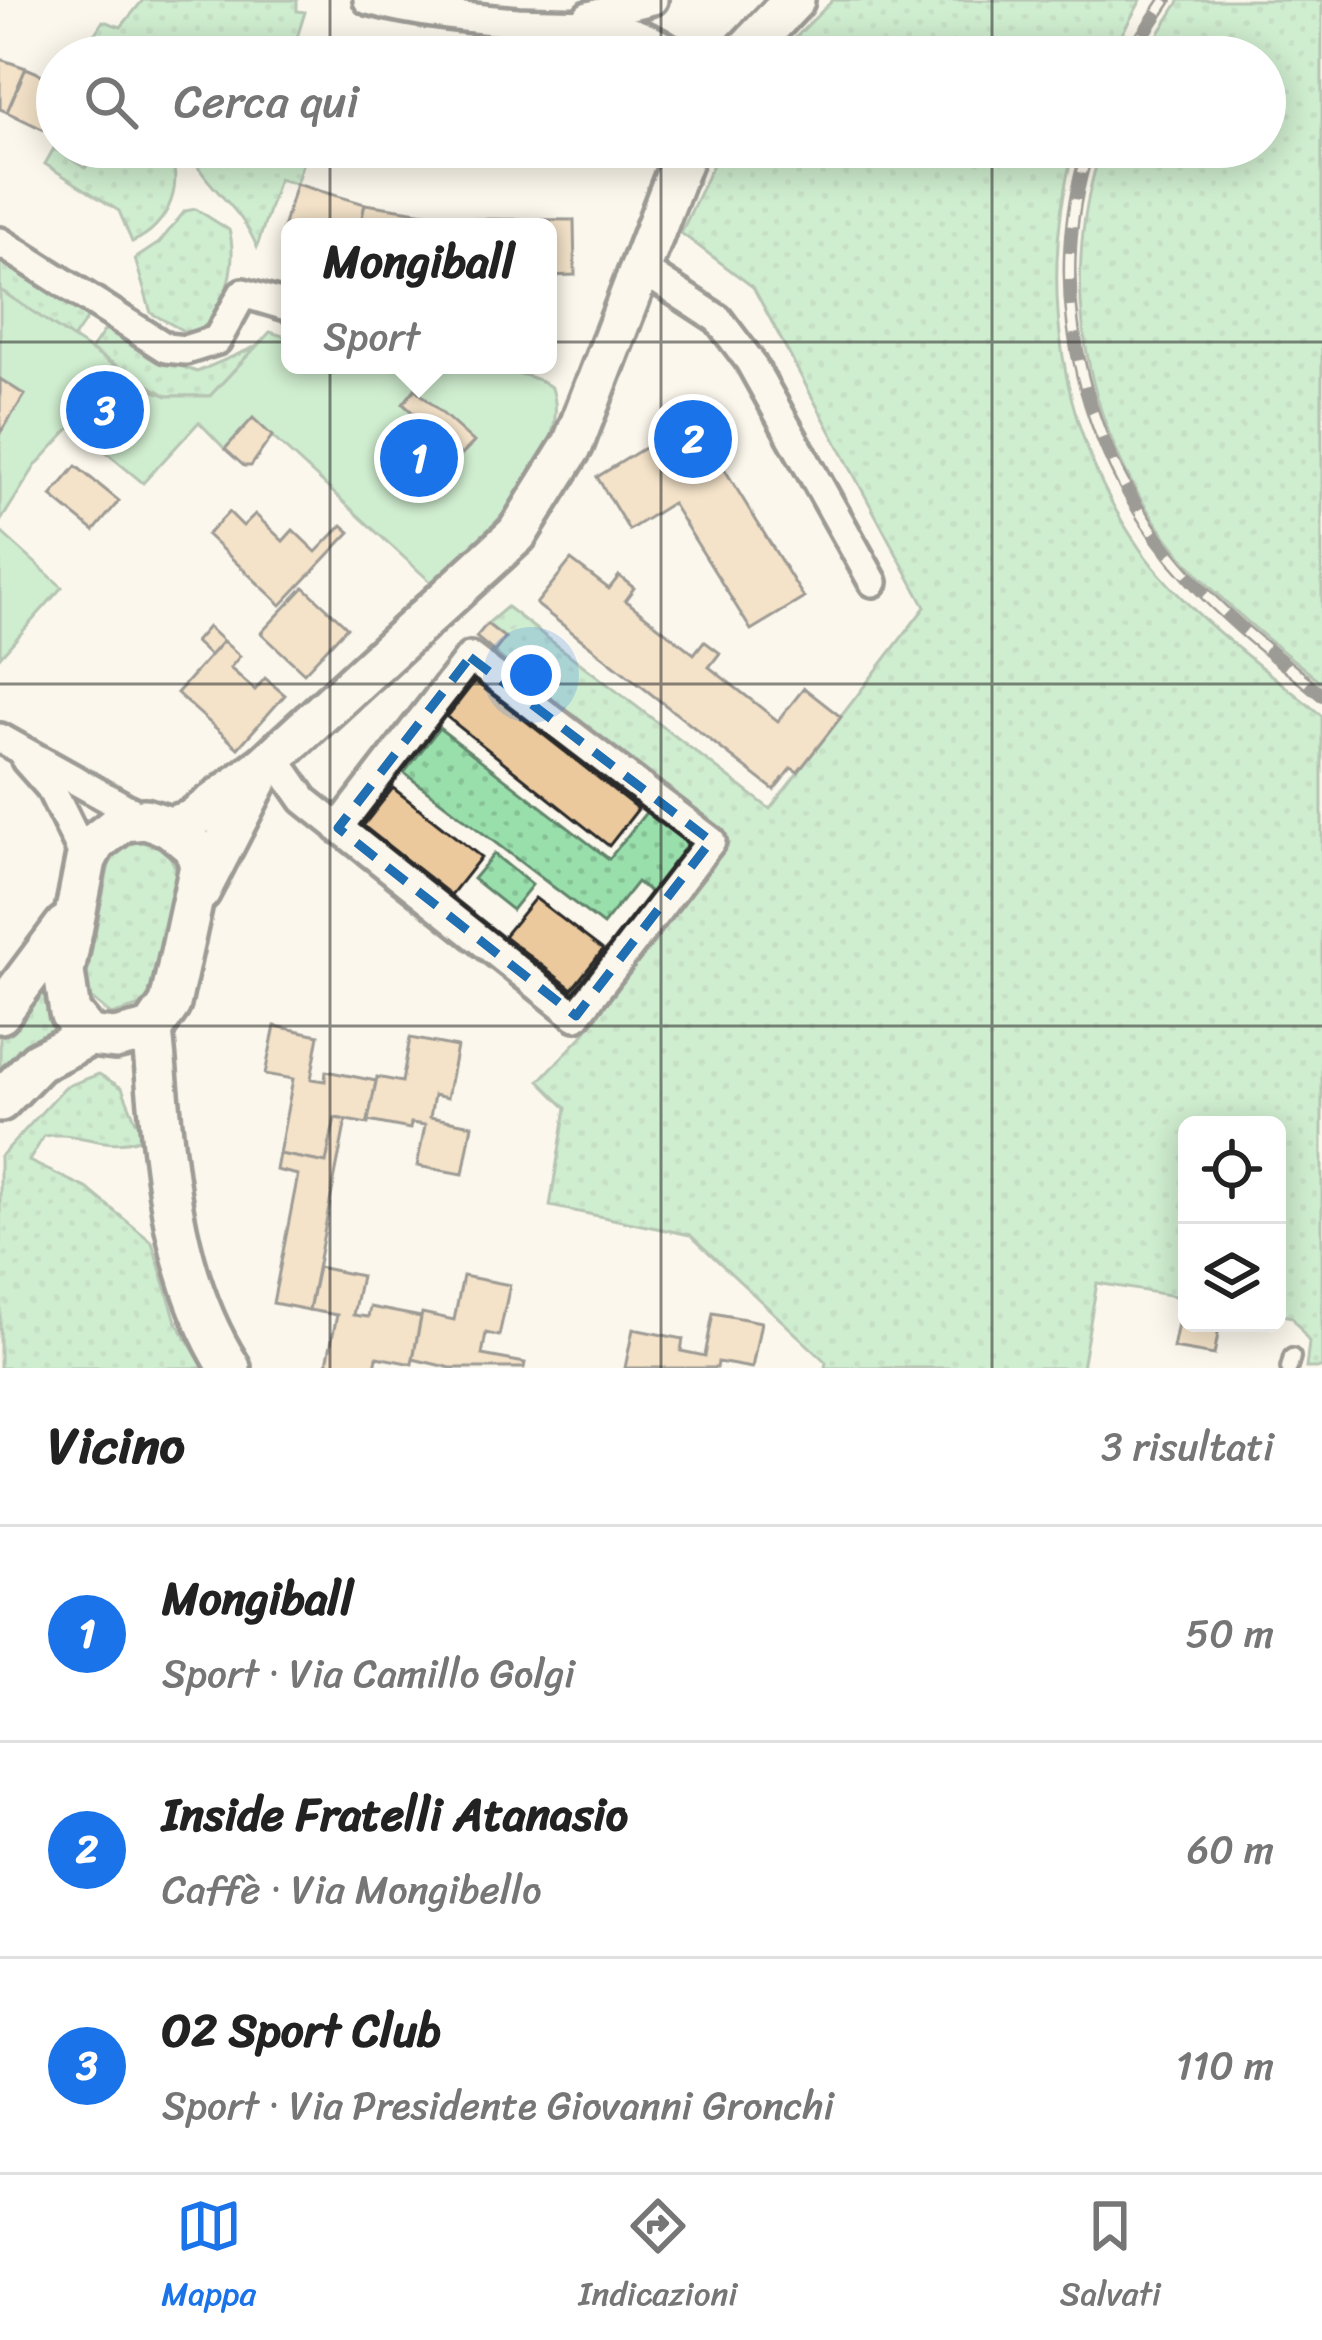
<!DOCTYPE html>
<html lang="it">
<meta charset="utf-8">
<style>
:root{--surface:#fff;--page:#f6f6f6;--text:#222;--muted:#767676;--line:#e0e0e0;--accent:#1a73e8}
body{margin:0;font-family:Sriracha,sans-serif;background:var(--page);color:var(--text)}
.controls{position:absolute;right:36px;bottom:36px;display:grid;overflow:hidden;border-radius:18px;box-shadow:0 6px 30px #0003}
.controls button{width:108px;height:108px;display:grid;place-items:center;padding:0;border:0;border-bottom:3px solid var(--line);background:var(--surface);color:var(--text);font:60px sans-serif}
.you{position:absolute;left:531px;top:675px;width:42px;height:42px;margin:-30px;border:9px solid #fff;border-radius:50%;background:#1a73e8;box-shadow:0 0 0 18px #1a73e833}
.badge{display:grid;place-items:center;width:78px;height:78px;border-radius:50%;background:var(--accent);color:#fff;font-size:39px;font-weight:700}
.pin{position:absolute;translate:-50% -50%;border:6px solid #fff;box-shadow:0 3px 12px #0006}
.popup{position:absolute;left:281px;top:218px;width:276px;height:156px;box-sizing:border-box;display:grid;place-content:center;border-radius:18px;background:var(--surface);filter:drop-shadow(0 3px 9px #0005);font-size:39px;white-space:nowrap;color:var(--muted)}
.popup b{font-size:45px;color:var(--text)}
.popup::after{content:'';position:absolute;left:50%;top:100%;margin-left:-24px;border:24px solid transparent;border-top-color:var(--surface)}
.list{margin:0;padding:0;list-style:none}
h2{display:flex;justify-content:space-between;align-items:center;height:156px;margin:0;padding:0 48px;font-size:51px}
h2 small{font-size:39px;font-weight:400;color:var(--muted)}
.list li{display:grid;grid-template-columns:78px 1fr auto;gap:36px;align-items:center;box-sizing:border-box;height:216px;padding:0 48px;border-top:3px solid var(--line)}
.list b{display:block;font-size:45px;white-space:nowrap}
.list p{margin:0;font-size:39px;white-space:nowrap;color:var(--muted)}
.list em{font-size:39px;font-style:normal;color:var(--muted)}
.icon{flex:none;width:66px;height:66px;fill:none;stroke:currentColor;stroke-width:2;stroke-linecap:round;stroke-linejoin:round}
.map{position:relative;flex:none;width:1322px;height:1368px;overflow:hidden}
.search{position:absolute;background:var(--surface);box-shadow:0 6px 30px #0003;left:36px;right:36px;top:36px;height:132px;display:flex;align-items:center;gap:30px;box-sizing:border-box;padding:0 42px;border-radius:66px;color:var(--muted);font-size:45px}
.sheet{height:804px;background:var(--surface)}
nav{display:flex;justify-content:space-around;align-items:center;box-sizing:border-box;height:168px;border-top:3px solid var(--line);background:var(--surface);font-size:33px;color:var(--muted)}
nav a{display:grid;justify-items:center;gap:6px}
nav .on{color:var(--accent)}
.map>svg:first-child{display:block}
.grass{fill:url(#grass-dots);stroke:#62856c;stroke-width:3}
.park{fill:#99dfac;stroke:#62856c;stroke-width:3}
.building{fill:#ebc99d;stroke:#2b2b2b;stroke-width:3}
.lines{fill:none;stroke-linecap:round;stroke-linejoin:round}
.lane-casing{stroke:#2b2b2b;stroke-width:22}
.street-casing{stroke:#2b2b2b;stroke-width:36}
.secondary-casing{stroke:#2b2b2b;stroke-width:48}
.lane{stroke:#fbf7ec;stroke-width:14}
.street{stroke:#fbf7ec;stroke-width:27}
.secondary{stroke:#fbf7ec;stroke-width:39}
.rail-casing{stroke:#2b2b2b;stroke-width:14}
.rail{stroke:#fbf7ec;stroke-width:9;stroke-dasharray:27;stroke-linecap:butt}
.marked{fill:none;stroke:#1f6fb2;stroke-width:9;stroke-dasharray:24 15;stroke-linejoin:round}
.grid{fill:none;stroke:#2b2b2b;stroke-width:3;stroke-opacity:0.55}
</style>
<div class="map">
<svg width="1322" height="1368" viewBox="0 0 1322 1368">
<defs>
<pattern id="grass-dots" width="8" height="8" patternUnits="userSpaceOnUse" patternTransform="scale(3)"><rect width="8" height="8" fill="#99dfac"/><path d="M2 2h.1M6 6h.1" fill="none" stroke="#84c094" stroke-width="1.8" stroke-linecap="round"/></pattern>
</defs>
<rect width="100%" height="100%" fill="#fbf7ec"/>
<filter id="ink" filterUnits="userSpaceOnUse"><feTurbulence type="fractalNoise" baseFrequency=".00833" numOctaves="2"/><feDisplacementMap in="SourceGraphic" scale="24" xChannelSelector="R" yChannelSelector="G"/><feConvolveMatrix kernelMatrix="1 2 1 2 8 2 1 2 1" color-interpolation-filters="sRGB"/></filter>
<g filter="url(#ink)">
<g class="grass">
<polygon points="143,0 297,0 297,11 305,12 291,57 94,57 84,50 103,21 121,27"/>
<polygon points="833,0 1141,0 1109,57 776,57"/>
<path d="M1180,0H1322V683C1277,647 1231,611 1191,567C1089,455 1053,290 1102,147H1265V57H1144Z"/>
<path d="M102,147H166C187,181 169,227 132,242L119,211L45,164L54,148L85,168Z"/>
<path d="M187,147L307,149L296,184L279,179L257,247C238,201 209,194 187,147Z"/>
<path d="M721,147H1074C1038,284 1058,431 1140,549C1187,615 1261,665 1322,716V1368H1306L1309,1342L1292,1317L1277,1314V1125H1187V1298L1097,1283L1082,1368H825L826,1362L690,1235L550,1206L566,1108L539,1081L583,1035L729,842L494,652L505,638L487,624L507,607L770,809L925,607L753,287L681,233Z"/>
<path d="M196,209L229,230C239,262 224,322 191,335L151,313L135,259L159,243L185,211Z"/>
<polygon points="0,261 88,317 73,339 0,290"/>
<polygon points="106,328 151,356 197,372 255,347 210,396 167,396 91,350"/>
<polygon points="439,728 609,859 651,806 695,840 653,894 637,882 603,925 404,773"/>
<polygon points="150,839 164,844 177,871 151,995 141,1006 111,1015 88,996 86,979 110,859 133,843"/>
<polygon points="494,854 532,885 512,910 473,879"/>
<polygon points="41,983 62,1029 0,1076 0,1031"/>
<path d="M99,1074L122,1088L136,1122H145L139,1139C103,1151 78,1130 44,1136L29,1161L88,1189L152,1242L176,1321L204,1368H0V1157L65,1087Z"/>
</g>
<g class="park">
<path d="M0,290L149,389L167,396H210L270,332L290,338V365C349,365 510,354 552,388C575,459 478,540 433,584L253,419L225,449L199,422L143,483L73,425L36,465L0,522Z"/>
<polygon points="0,531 62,587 0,657"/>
</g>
<g class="building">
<polygon points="0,59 26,68 7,112 0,109"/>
<polygon points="26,68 57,81 57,136 7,112"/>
<polygon points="296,184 365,204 360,227 290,227 290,238 281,235"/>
<polygon points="365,204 466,219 465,227 360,227"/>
<polygon points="466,219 574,220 575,275 548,276 548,227 465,227"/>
<polygon points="0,379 25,395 0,433"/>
<polygon points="415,389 474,442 461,455 403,404"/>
<polygon points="253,418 272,436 251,466 244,466 225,449"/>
<polygon points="693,418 804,598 751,630 672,503 629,530 597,477"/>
<polygon points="76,466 119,501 94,531 51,496"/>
<polygon points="229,512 243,526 255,514 283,541 293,530 316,552 342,525 350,532 281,605 207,535"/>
<polygon points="571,560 609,589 619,576 634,588 625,600 694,654 704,641 720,653 709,667 778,721 804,688 841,717 798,772 791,768 774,790 536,604"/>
<polygon points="304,587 347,627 304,673 261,633"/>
<polygon points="487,624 505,638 494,652 476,637"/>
<polygon points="208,627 223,641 210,656 195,642"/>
<polygon points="223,641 240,656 230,668 255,690 265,678 285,695 238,748 177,693"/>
<polygon points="475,681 638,809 609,846 447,717"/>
<polygon points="393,788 481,857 451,895 363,826"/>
<polygon points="535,898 603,950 572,989 504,936"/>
<polygon points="275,1026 319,1035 311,1079 325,1081 326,1071 376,1081 368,1124 335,1118 326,1163 279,1154 293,1079 265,1074"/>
<polygon points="410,1038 457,1047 447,1098 434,1095 430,1117 472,1125 463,1174 417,1166 425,1125 411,1123 410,1129 368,1121 377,1077 402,1082"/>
<polygon points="335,1118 346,1120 309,1310 273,1303 298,1175 276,1170 279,1154 326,1163"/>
<polygon points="318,1267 361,1276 353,1315 368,1317 370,1307 421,1317 412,1364 377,1357 375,1368 326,1368 337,1315 309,1310"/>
<polygon points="463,1276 510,1285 499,1336 486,1333 482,1355 525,1363 524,1368 451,1368 413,1359 422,1313 454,1320"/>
<polygon points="713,1313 761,1322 752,1368 718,1362 717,1368 625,1368 633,1329 683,1339 681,1351 705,1356"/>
<polygon points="1179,1318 1220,1324 1214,1355 1173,1348"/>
</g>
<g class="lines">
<defs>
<polyline id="lane" points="1289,1368 1292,1357"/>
<g id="street">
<path d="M368,0C417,13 467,18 518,22C579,25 627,17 679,57"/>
<polyline points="588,16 653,0"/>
<polyline points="0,242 166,348 185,350 217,340 243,293 290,307"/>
<polyline points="640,268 718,319 749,360 873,582"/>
<polyline points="0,738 145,819"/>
<polyline points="274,757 304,800 576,1016 711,841 470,657 338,828"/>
<polyline points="26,760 50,787 86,860"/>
</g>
<g id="secondary">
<polyline points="740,57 794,0"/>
<polyline points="170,827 195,848 200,866 170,1004 152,1030 115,1039 89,1036 70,1013 64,972 86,860 95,843 123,821 145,819 170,827 190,821 265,765 517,534 573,444 687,147"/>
<polyline points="200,891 261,773"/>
<polyline points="0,1013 65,926"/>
<path d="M152,1030C164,1145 166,1268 230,1368"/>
<polyline points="0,1101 38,1062 89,1036"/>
</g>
</defs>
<use href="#lane" class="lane-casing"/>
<use href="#street" class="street-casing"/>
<use href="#secondary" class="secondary-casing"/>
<use href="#lane" class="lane"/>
<use href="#street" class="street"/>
<use href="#secondary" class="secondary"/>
<defs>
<g id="rail">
<polyline points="1128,57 1166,0"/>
<path d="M1089,147C1040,295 1087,468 1192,580C1231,623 1278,658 1322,695"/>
</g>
</defs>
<use href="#rail" class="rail-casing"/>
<use href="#rail" class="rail"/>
</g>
</g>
<path d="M0 0H1322V1368H0ZM470,657L711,841L576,1016L338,828Z" fill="#fbf7ec" fill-opacity=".55" fill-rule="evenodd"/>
<path class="marked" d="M470,657L711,841L576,1016L338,828Z"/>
<path class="grid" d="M330,0V57M661,0V57M992,0V57M330,147V1368M661,147V1368M992,147V1368M0,342H1322M0,684H1322M0,1026H1322"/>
</svg>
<div class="controls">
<button><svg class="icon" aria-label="locate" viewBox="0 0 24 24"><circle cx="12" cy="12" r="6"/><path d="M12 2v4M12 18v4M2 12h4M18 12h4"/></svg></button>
<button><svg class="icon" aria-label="layers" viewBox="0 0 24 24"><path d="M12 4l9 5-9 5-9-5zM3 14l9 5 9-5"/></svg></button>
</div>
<div class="you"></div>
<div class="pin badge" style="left:419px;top:458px">1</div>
<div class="popup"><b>Mongiball</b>Sport</div>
<div class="pin badge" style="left:693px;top:439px">2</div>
<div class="pin badge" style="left:105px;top:410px">3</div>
<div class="search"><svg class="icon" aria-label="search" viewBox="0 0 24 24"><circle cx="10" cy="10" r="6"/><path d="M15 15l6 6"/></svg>Cerca qui</div>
</div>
<section class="sheet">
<h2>Vicino<small>3 risultati</small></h2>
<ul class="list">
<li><span class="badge">1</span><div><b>Mongiball</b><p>Sport · Via Camillo Golgi</p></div><em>50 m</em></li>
<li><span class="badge">2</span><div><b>Inside Fratelli Atanasio</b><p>Caffè · Via Mongibello</p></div><em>60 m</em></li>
<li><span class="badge">3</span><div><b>O2 Sport Club</b><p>Sport · Via Presidente Giovanni Gronchi</p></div><em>110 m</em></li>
</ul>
</section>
<nav>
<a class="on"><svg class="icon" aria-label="map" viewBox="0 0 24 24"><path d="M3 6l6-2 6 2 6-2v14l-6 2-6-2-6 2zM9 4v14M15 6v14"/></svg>Mappa</a>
<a><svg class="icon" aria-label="directions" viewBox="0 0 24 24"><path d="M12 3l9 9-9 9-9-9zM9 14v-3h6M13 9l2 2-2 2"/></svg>Indicazioni</a>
<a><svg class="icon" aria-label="saved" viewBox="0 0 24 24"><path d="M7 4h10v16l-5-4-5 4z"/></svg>Salvati</a>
</nav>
